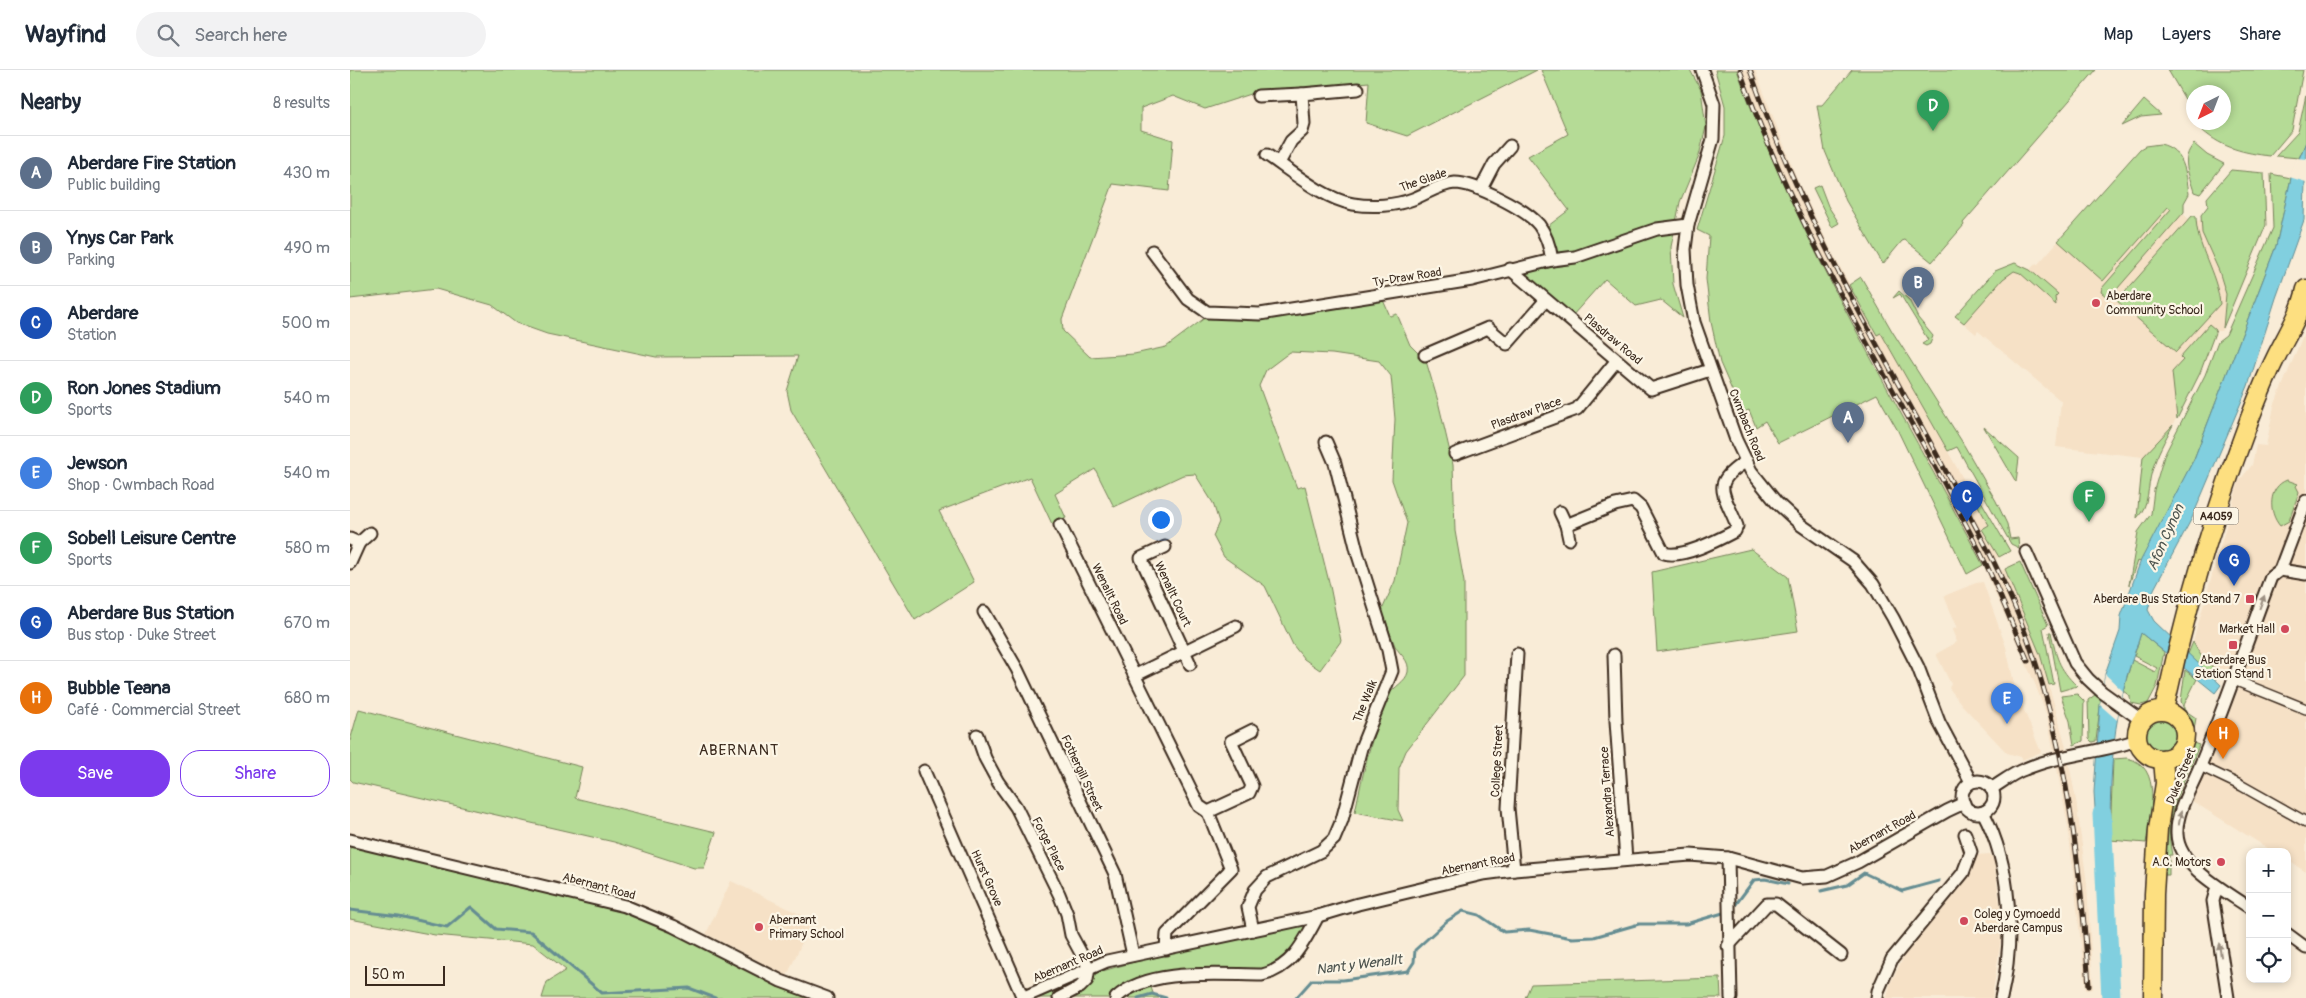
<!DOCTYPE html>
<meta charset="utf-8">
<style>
:root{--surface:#fff;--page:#f2f2f3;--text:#1f2937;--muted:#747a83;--line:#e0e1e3;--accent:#7c3aed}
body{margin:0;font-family:Pangolin,sans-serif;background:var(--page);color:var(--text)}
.controls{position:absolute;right:15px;bottom:15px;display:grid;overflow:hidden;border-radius:10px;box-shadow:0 2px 8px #0003}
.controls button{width:45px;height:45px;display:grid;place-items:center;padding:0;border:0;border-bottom:1px solid var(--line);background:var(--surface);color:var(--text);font:25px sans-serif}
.compass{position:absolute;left:1836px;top:15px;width:45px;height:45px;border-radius:50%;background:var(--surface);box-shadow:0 2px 8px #0003;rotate:222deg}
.scale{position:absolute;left:15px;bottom:12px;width:80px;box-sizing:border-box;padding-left:5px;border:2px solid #3b2a1e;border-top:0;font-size:14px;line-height:18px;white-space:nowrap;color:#3b2a1e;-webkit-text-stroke:4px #fcf5e5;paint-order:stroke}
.you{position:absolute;left:810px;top:449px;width:18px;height:18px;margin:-12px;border:4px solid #fff;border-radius:50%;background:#1a73e8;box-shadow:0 0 0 8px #1a73e833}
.badge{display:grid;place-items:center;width:32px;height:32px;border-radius:50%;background:var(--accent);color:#fff;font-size:16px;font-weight:700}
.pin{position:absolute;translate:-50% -41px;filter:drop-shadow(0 1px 2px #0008)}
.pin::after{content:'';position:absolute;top:26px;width:18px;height:15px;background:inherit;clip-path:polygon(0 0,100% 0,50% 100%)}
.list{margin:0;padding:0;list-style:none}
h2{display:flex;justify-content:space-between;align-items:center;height:65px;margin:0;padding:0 20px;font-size:21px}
h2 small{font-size:16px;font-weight:400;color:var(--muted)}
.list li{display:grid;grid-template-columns:32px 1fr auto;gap:15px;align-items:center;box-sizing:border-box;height:75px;padding:0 20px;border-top:1px solid var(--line)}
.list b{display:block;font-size:19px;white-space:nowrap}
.list p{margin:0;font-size:16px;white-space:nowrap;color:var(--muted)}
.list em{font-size:16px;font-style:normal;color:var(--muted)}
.actions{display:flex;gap:10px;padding:15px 20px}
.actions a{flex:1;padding:11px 0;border:1px solid var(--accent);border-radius:20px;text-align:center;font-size:18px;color:var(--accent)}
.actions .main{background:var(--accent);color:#fff}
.icon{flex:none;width:28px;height:28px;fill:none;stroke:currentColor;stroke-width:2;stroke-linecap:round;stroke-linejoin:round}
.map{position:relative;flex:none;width:1956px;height:928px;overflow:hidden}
header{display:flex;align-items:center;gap:30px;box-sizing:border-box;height:70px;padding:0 25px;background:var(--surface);border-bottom:1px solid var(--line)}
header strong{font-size:24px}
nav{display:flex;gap:28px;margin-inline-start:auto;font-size:18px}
.search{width:350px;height:45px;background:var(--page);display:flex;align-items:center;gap:12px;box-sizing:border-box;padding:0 18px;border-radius:28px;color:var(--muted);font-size:19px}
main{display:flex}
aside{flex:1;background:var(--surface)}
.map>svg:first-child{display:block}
.built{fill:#f6e1c6}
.green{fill:#b5db96;stroke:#78825a}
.water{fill:#81cfdf;stroke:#658d92}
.pier{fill:#f9ecd7}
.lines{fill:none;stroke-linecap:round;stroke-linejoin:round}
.stream{stroke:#658d92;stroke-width:3}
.river{stroke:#81cfdf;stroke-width:19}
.pedestrian-casing{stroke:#3b2a1e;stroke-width:12}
.minor-casing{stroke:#3b2a1e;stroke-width:15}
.primary-casing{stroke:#3b2a1e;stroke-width:21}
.pedestrian{stroke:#fcf5e5;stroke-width:9}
.minor{stroke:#fcf5e5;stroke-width:11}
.primary{stroke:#fddf80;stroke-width:18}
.rail-casing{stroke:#3b2a1e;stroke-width:5}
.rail{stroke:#fcf5e5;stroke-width:3;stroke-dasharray:9;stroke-linecap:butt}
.oneway{fill:#9c9082}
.poi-dot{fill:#d1495b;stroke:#fcf5e5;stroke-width:2}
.labels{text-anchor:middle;stroke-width:4.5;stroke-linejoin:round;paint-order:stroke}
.shield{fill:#fcf5e5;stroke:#75675a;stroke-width:1}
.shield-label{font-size:11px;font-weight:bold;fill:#3b2a1e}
.street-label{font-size:12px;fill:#3b2a1e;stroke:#fcf5e5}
.poi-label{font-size:12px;fill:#3b2a1e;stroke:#fcf5e5;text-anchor:start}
.water-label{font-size:14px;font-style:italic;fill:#4c534e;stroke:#fcf5e5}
.quarter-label{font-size:15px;letter-spacing:1px;fill:#3b2a1e;stroke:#fcf5e5}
</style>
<header>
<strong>Wayfind</strong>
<div class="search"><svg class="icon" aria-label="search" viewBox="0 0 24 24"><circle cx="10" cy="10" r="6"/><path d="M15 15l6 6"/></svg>Search here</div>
<nav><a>Map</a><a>Layers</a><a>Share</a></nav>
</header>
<main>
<aside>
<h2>Nearby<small>8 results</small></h2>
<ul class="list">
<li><span class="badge" style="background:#5c6f8a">A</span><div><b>Aberdare Fire Station</b><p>Public building</p></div><em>430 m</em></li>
<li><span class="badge" style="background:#5c6f8a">B</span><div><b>Ynys Car Park</b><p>Parking</p></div><em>490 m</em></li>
<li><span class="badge" style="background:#1a4fb4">C</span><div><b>Aberdare</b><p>Station</p></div><em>500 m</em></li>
<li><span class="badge" style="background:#2e9e5b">D</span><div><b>Ron Jones Stadium</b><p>Sports</p></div><em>540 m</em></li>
<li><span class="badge" style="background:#3f7fe0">E</span><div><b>Jewson</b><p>Shop · Cwmbach Road</p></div><em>540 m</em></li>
<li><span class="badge" style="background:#2e9e5b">F</span><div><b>Sobell Leisure Centre</b><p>Sports</p></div><em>580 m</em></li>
<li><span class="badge" style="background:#1a4fb4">G</span><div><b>Aberdare Bus Station</b><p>Bus stop · Duke Street</p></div><em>670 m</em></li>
<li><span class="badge" style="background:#e8710a">H</span><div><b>Bubble Teana</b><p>Café · Commercial Street</p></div><em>680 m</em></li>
</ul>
<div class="actions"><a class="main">Save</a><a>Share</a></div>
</aside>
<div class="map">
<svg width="1956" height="928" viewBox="0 0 1956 928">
<rect width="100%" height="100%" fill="#f9ecd7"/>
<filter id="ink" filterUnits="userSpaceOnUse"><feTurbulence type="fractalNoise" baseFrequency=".02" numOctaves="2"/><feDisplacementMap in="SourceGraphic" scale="10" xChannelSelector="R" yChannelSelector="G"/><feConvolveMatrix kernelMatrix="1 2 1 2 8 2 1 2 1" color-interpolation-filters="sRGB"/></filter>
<g filter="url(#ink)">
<g class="built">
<polygon points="1387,0 1405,0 1449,114 1485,188 1527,264 1531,262 1639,455 1632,459 1649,487 1633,495 1453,156 1414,69"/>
<polygon points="1790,79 1831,142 1841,151 1851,150 1852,163 1869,201 1876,224 1873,258 1871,261 1866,261 1850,303 1809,381 1793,387 1706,377 1711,331 1628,261 1626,264 1605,246 1645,201 1665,193 1680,200 1684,195 1688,194"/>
<polygon points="1956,258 1956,802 1937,790 1937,782 1924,782 1842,731 1892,611 1861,597 1851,586 1843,572 1889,411 1902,395 1906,375 1916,376 1924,336"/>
<polygon points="1655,499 1690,584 1715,673 1726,730 1737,814 1743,919 1736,920 1718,756 1697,646 1685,614 1638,507"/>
<polygon points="1633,512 1656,577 1665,618 1691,682 1672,690 1671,687 1657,683 1612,635 1599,618 1601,614 1586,584 1607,572 1602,560 1607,557 1594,526 1626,513"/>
<polygon points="1640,784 1644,789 1650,834 1651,869 1642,928 1537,928 1540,914 1555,884 1566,872 1563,869 1626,785"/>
<polygon points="381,811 462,850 437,906 356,864"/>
</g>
<g class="green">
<path d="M0,0H1187L1057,66L1016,53L1019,12L904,23L855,39L823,26L791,38V60L823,70L819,121L763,114L712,249L713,261L740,287L784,284L816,277L856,247L1033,230L1040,246L1047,244L1060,275L1076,291L1088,331L1103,395L1105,461L1114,512V606L1056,681L1049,698L1048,740L1053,751L1005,742C1013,702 1022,662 1039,625C1043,617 1056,612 1058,602C1060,590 1050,585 1045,576C1040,564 1036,551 1032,540L1045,511L1057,453L1042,410L1045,349L1041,306L1029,291L982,284L940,282L916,300L909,316C922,350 933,384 947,418L955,416L980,516L991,571L970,600L954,589L943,575L915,516L874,487L863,466L869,452L863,433L845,404L833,405L764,437L745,399L705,424L716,448L702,454L680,407L589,441L624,512L565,550L441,340L437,321L448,286L306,287L197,264L166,253L142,235L86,219L0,229Z"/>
<polygon points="1191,0 1340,0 1351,20 1356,57 1349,86 1330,132 1321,177 1323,214 1333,248 1311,230 1286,236 1255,209 1222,246 1172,202 1212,195 1198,156 1219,140 1178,86 1218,64"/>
<path d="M1365,0H1387C1449,174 1548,332 1633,495L1617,504L1548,361L1527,324L1428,373L1415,351L1406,357L1399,340L1392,343L1370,293L1361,252L1356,209L1359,166L1347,160L1375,66V36Z"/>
<polygon points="1502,0 1746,0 1613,153 1614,155 1582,192 1555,170 1552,171 1533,194 1496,131 1475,81 1467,35 1472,35"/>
<path d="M1818,0H1953L1942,60L1920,86C1894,83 1873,78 1853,61L1856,58L1850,53L1874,52V22H1844L1843,43Z"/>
<polygon points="1956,25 1956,72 1949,88 1926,86 1948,62"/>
<polygon points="1794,30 1811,45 1791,47 1772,56"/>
<path d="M1810,74C1834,79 1836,102 1839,124L1834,133V142L1761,226L1757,227L1751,222L1752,218L1821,139L1818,137L1753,211L1708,171L1790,79L1795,76Z"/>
<path d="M1844,74L1857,85L1874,94L1850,124L1844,122C1839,104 1830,89 1844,74Z"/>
<polygon points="1881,100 1914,103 1916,155 1873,258 1876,224 1869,201 1852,163 1851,145 1858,136 1857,128"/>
<polygon points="1921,104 1941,108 1926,176 1844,389 1791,492 1787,491 1779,515 1788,462 1801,444 1804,420 1814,386 1855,305 1868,271 1876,265 1923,158"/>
<polygon points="1470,115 1478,136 1489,153 1482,157 1463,118"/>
<path d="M1842,146H1846C1846,177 1867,202 1870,234L1826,282L1767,231Z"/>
<polygon points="1665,193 1680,200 1708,224 1705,227 1706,235 1670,203 1664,201 1653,209 1614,253 1605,246 1645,201"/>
<polygon points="1511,207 1542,261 1611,370 1646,431 1657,454 1660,469 1668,468 1669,478 1661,474 1607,377 1598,381 1531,263 1527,265 1499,215"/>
<polygon points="1549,221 1559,230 1568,248 1583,266 1580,274 1576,276 1572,274 1578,270 1550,224 1543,228"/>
<polygon points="1859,254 1866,260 1850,303 1827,349 1822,302 1833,290 1830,287"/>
<path d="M1823,355C1815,370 1807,384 1802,401C1797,417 1800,435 1787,448L1793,387Z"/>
<polygon points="1634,357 1669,388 1666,412"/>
<path d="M1937,410L1948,414L1946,416L1949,422L1939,451L1930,456C1918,442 1918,417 1937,410Z"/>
<polygon points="1627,424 1660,481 1649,487 1632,459 1639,455 1623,427"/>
<polygon points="1401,479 1438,507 1448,561 1307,582 1302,502"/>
<polygon points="1670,492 1698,555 1693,558 1704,614 1699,615 1690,584 1655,499"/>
<path d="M1699,562H1701C1706,586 1708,598 1727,616L1710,621Z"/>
<polygon points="1791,563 1814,582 1807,616 1798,633 1791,635 1781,633 1780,626 1773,621 1782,590 1805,602 1807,598 1784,586"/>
<path d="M1843,572C1850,585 1856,595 1870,601L1865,610L1838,584Z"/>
<polygon points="1835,600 1847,609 1834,635 1836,641 1846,648 1843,666 1831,631"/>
<polygon points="1727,624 1734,631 1733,671 1724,675 1720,651 1711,626"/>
<polygon points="1745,625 1751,629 1746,671 1742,672 1739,669 1738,630"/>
<polygon points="9,639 232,697 225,728 366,762 354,798 344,798 264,772 3,712 0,709 0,671"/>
<circle cx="1811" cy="666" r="16"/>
<path d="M1843,673L1849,675C1835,715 1812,739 1822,785H1819V805H1812L1820,739Z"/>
<path d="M1777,688C1814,696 1800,747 1796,773L1760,770L1763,689Z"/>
<path d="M0,776L273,841C338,865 395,905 460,928H192L197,912L216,900L183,874L85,865L0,849Z"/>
<path d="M958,854C952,872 939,888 924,899L798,909L803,923L809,928H689L749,902L784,892Z"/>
<polygon points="1370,908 1371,928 1175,928 1181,914"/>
</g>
<path class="water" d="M1956,72L1954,150L1926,228L1898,316L1842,448L1804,519L1798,540L1804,551L1871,615L1865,623L1791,563C1785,583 1777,602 1773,622C1761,670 1760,720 1760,770L1747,771L1744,722L1750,635L1755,604L1770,561L1771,546L1791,490L1844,389L1926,176L1941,108Z"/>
<g class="pier">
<polygon points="1947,88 1956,89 1956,112 1939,107"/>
<polygon points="1755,604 1773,621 1767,650 1750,635"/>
</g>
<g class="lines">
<g class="stream">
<polyline points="1471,821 1497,815 1514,803 1552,821 1589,811"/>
<polyline points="1386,834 1404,810 1415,809 1438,814"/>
<polyline points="0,840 49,846 97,857 121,837 146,859 181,862 252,923 339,918 365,928"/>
<polyline points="788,928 802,924 816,928"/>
<polyline points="946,928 962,910 993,910 1058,901 1064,892 1065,880 1097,851 1113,841 1129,845 1154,862 1179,860 1222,868 1244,867 1289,854 1336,854 1373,843"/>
</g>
<polyline class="river" points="1752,744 1761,928"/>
<defs>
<g id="pedestrian">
<polyline points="1884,610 1956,639"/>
<polyline points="1850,696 1892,716 1956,752"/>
</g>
<g id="minor">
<polyline points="1352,0 1364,34 1363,69 1338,155 1335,179 1337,215 1344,252 1386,370 1401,401 1426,432 1451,455 1503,491 1523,514 1543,548 1568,597 1589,652 1621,712"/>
<polyline points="952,24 1008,19"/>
<polyline points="908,26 952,24 954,54 952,61 941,71 929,93"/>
<path d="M917,85C941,101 974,129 1003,134C1022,137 1045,136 1063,129C1076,124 1090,114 1105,113C1125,113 1177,140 1189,155C1197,166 1200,177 1202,190"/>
<polyline points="1131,119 1144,94 1160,76"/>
<polyline points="802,181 838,229 857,242 910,244 1122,210 1202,190 1225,187 1307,159 1338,155"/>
<polyline points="1160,199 1301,319 1360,300"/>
<polyline points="1075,285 1138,258 1157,274 1195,231"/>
<polyline points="1105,384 1227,339 1267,290"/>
<path d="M1210,442L1216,455L1265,435L1283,431L1291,438L1314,483C1332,489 1368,470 1385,461L1387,456C1375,423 1358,414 1397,391"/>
<polyline points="710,455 849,736 858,742"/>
<polyline points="1216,455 1219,469"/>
<polyline points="0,469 9,473 20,463"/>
<polyline points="815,477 791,488 840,594"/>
<polyline points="1676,482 1725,593 1738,609 1752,622 1791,650"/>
<polyline points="0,493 9,473"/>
<polyline points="1930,500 1956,504"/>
<polyline points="634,542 667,599 765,804 783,885"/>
<polyline points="1264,585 1266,651 1276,790"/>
<polyline points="786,605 886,556"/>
<polyline points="627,665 635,688 648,712 666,737 709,824 717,844 721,865 739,898 737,910 730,917 709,928"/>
<polyline points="574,701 673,928"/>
<circle cx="1628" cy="727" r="16"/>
<path d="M1641,719C1652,712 1663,703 1675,699C1710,684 1750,683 1787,670"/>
<polyline points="858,742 899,723 902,716 881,671 903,660"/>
<path d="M1633,742C1662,797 1665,868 1651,928"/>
<polyline points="0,770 275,836 323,856 431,911 477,928"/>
<polyline points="1378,788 1381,928"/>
<polyline points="1164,800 1158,738 1167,584"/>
<polyline points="1867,817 1863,831 1878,928"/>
<path d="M1900,838C1876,821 1828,797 1827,764C1826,740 1842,717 1850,696C1876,634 1897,570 1921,507L1930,500L1956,431"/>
<polyline points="903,860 898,837 905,820 917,807 971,781 984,769 992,750 1011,678 1042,601 1038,580 1008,485 985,393 976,372"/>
<polyline points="1937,864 1956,878"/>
<polyline points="1378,876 1417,834 1426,834 1491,885"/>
<polyline points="816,879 817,864 881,799 858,742"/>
<polyline points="672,928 757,891 968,846 1008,834 1133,804 1164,800 1340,785 1378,788 1452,808 1477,806 1508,792 1597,741 1614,733"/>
<path d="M766,928C798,897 870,905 912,905C942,898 954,872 968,846"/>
<polyline points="1527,928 1528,921 1542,889 1613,803 1621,782 1615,764"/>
</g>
<g id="primary">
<path d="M1814,640C1835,540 1864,443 1900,348C1908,327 1917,305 1927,285C1938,263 1951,243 1956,219"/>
<circle cx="1811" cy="665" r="24"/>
<polyline points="1803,928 1804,824 1808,759 1815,713 1813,689"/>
</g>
</defs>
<use href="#pedestrian" class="pedestrian-casing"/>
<use href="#minor" class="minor-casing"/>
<use href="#primary" class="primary-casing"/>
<use href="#pedestrian" class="pedestrian"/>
<use href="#minor" class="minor"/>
<use href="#primary" class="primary"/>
<defs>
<g id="rail">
<path d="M1390,0C1449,175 1555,329 1636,494C1651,526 1664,559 1678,591"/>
<path d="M1400,0C1445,130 1513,250 1579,370C1614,436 1652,500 1678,570C1717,678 1731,802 1739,916"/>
</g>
</defs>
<use href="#rail" class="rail-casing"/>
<use href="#rail" class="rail"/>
</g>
<defs><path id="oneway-solid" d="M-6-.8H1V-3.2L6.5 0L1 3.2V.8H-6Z" transform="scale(1.25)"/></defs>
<g class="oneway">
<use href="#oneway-solid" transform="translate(1912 532) rotate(-69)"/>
<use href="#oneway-solid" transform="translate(1830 748) rotate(-80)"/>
<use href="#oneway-solid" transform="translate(1870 880) rotate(-99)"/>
</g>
</g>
<g class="poi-dot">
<circle cx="1746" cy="233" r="5"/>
<rect x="1895" y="524" width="10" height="10" rx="2.5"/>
<circle cx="1935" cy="559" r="5"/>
<rect x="1878" y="570" width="10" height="10" rx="2.5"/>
<circle cx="1871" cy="792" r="5"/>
<circle cx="1614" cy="851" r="5"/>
<circle cx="409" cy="857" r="5"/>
</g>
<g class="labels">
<rect class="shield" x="1843.5" y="437.5" width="45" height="17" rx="4"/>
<g class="shield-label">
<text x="1866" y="450">A4059</text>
</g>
<g class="street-label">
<text transform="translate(1073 110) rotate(-19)" y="4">The Glade</text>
<text transform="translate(1057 207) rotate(-9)" y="4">Ty-Draw Road</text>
<text transform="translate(1263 269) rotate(40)" y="4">Plasdraw Road</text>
<text transform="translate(1176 343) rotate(-20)" y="4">Plasdraw Place</text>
<text transform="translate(1397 355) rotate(68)" y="4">Cwmbach Road</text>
<text transform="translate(760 524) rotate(64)" y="4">Wenallt Road</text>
<text transform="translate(823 524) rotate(65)" y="4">Wenallt Court</text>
<text transform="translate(1015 631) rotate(-68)" y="4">The Walk</text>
<text transform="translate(1147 691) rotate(-87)" y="4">College Street</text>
<text transform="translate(732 703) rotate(65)" y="4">Fothergill Street</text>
<text transform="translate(1831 706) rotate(-68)" y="4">Duke Street</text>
<text transform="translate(1257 722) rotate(-94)" y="4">Alexandra Terrace</text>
<text transform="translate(1532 762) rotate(-29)" y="4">Abernant Road</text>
<text transform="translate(699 774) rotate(63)" y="4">Forge Place</text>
<text transform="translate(1128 794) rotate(-11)" y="4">Abernant Road</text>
<text transform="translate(637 808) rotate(66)" y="4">Hurst Grove</text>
<text transform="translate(249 816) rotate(15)" y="4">Abernant Road</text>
<text transform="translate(718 894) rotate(-23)" y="4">Abernant Road</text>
</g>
<g class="poi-label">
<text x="1756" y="230">Aberdare<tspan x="1756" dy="14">Community School</tspan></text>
<text x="1890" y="533" text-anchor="end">Aberdare Bus Station Stand 7</text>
<text x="1925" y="563" text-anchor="end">Market Hall</text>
<text x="1883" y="594" text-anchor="middle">Aberdare Bus<tspan x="1883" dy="14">Station Stand 1</tspan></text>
<text x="1861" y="796" text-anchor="end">A.C. Motors</text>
<text x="1624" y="848">Coleg y Cymoedd<tspan x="1624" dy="14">Aberdare Campus</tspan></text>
<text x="419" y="854">Abernant<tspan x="419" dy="14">Primary School</tspan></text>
</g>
<g class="water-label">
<text transform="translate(1815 467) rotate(-66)" y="5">Afon Cynon</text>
<text transform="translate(1009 894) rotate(-7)" y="5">Nant y Wenallt</text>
</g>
<g class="quarter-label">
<text x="389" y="685">ABERNANT</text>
</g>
</g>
</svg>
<div class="controls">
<button>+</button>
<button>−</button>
<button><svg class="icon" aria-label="locate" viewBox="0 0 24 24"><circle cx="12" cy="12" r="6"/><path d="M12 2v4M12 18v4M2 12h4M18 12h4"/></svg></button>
</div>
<svg class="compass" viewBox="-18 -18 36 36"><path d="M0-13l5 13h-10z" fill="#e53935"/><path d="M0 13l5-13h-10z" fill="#747a83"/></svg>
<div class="scale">50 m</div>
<div class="you"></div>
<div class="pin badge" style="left:1498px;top:373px;background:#5c6f8a">A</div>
<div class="pin badge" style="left:1568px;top:238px;background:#5c6f8a">B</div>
<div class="pin badge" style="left:1617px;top:452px;background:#1a4fb4">C</div>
<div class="pin badge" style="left:1583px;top:61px;background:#2e9e5b">D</div>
<div class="pin badge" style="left:1657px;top:654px;background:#3f7fe0">E</div>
<div class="pin badge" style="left:1739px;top:452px;background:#2e9e5b">F</div>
<div class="pin badge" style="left:1884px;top:516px;background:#1a4fb4">G</div>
<div class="pin badge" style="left:1873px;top:689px;background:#e8710a">H</div>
</div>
</main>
